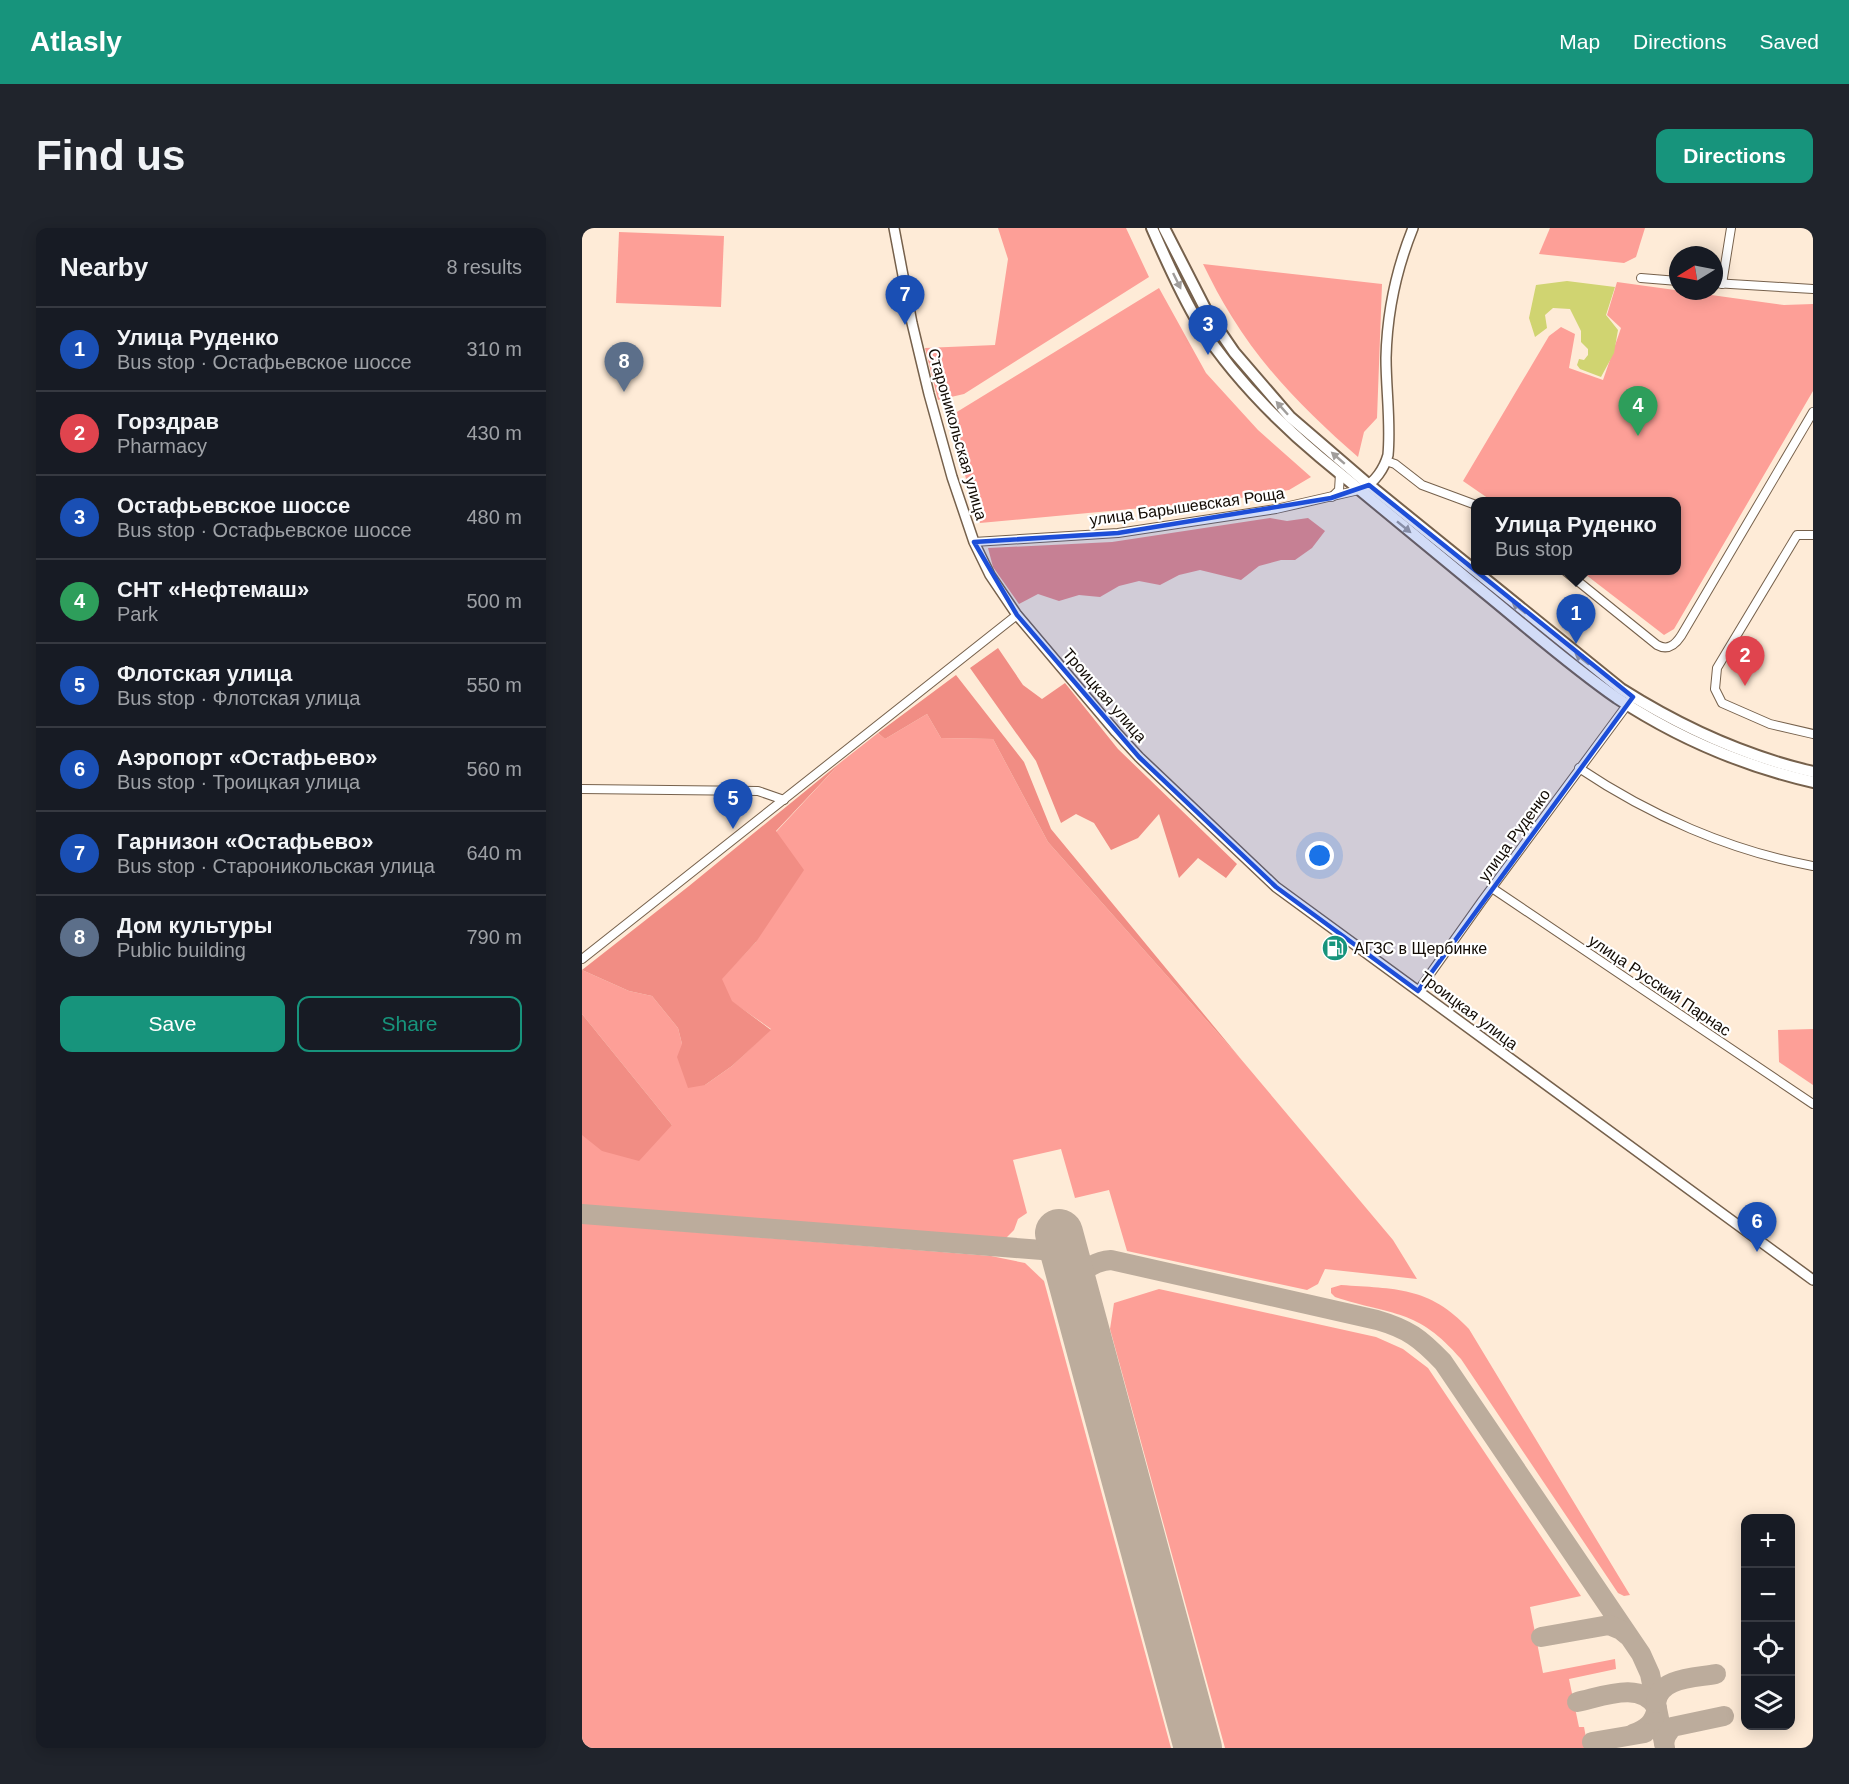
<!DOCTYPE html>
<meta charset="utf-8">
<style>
:root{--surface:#171b24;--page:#20242c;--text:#f1f3f6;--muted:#9ea1a6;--line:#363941;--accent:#17947c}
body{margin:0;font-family:Arial,sans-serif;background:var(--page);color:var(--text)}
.controls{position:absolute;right:18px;bottom:18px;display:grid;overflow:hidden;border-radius:12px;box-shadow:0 3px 15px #0003}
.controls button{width:54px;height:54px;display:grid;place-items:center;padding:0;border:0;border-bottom:2px solid var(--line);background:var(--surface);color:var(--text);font:30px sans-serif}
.compass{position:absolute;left:1087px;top:18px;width:54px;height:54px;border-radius:50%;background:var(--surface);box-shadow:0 3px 15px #0003;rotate:260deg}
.you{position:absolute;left:738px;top:628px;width:21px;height:21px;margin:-15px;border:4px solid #fff;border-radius:50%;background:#1a73e8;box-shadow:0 0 0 9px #1a73e833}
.badge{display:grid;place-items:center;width:39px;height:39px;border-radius:50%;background:var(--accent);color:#fff;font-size:20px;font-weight:700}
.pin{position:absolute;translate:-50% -50px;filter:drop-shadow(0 2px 3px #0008)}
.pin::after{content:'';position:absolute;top:32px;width:21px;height:18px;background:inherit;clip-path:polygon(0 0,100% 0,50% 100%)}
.popup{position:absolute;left:889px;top:269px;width:210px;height:78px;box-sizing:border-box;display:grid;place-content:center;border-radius:12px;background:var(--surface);filter:drop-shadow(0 2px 4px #0005);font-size:20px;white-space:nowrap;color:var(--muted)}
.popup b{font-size:22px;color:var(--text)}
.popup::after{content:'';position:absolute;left:50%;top:100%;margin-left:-12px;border:12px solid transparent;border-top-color:var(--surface)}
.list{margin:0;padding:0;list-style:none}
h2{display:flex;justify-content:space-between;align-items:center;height:78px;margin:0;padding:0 24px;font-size:26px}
h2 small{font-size:20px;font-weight:400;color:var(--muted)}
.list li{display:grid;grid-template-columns:39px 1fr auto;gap:18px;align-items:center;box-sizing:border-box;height:84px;padding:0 24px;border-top:2px solid var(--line)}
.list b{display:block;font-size:22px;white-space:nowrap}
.list p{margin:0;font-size:20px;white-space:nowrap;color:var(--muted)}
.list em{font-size:20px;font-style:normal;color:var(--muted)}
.actions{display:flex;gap:12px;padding:18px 24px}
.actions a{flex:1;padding:14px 0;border:2px solid var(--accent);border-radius:12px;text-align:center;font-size:21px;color:var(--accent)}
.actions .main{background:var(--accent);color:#fff}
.icon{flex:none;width:33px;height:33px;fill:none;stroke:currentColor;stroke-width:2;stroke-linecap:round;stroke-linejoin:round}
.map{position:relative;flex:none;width:1231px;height:1520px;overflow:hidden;border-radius:12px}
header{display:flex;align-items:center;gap:36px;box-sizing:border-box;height:84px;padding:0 30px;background:var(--accent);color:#fff}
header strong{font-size:28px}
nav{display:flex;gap:33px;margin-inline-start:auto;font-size:21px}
.intro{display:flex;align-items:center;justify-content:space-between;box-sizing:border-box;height:144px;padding:0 36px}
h1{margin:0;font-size:42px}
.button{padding:15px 27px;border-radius:12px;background:var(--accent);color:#fff;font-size:21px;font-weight:700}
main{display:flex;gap:36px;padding:0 36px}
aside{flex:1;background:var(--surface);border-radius:12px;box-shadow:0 3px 15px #0003}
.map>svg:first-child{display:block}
.green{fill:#fd9f97}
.forest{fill:#f18d84}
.water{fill:#d0d471}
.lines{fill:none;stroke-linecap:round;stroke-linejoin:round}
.taxiway{stroke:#bcac9c;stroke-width:20}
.runway{stroke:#bcac9c;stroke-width:48}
.minor-casing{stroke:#76614c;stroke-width:10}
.tertiary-casing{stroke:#76614c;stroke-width:12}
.secondary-casing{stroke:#76614c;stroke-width:14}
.minor{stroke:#fff;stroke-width:8}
.tertiary{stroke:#fff;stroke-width:9}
.secondary{stroke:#fff;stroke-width:10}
.oneway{fill:#a09d9b}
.marked{fill:#1d4ed8;fill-opacity:0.2;stroke:#1d4ed8;stroke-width:4.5;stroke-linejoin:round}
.labels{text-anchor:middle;stroke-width:4.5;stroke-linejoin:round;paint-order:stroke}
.street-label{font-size:16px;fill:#120b04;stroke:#fff}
.poi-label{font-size:16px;fill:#120b04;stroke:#fff;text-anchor:start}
</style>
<header>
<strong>Atlasly</strong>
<nav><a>Map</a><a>Directions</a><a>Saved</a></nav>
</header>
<div class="intro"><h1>Find us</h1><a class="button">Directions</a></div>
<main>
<aside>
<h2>Nearby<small>8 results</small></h2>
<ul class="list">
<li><span class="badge" style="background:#1a4fb4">1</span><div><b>Улица Руденко</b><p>Bus stop · Остафьевское шоссе</p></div><em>310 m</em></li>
<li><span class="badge" style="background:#e0444e">2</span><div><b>Горздрав</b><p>Pharmacy</p></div><em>430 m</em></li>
<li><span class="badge" style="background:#1a4fb4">3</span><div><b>Остафьевское шоссе</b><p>Bus stop · Остафьевское шоссе</p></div><em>480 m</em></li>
<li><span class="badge" style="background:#2e9e5b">4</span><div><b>СНТ «Нефтемаш»</b><p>Park</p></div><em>500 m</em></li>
<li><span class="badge" style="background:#1a4fb4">5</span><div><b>Флотская улица</b><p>Bus stop · Флотская улица</p></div><em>550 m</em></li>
<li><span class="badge" style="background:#1a4fb4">6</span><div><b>Аэропорт «Остафьево»</b><p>Bus stop · Троицкая улица</p></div><em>560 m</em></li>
<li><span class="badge" style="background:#1a4fb4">7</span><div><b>Гарнизон «Остафьево»</b><p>Bus stop · Староникольская улица</p></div><em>640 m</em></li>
<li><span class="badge" style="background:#5c6f8a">8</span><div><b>Дом культуры</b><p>Public building</p></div><em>790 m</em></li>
</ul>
<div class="actions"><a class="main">Save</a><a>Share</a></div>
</aside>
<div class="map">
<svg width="1231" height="1520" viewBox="0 0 1231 1520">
<rect width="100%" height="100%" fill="#feebd7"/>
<g class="green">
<polygon points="416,0 544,0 567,49 382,166 356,172 343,120 413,117 426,31"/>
<polygon points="968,0 1063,0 1054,29 1042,35 957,26"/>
<polygon points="37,4 142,8 139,79 34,75"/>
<path d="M621,36L800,56L795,190L782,204L776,229C729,188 683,143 650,89C639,72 630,54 621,36Z"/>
<polygon points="1035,54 1202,77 1231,76 1231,163 1092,401 1082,407 999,343 1094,342 1094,274 910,273 881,253 967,108 979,99 993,106 987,140 1021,152 1039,100 1025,87"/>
<polygon points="577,60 624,145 676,202 729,249 707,262 646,272 398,295 365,190"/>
<polygon points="345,486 359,510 411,511 466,614 658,830 811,1012 835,1051 743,1041 736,1056 725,1062 545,1023 527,962 493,970 479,921 431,932 445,985 436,991 432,1002 419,1015 0,981 0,907 90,897 0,786 0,742 47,763 70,768 96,800 100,816 123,857 150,838 189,801 149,773 139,751 174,714 194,604 259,534 296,505 303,511"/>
<polygon points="1231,801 1231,857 1197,834 1196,802"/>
<polygon points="0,995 409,1028 443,1035 462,1053 589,1520 0,1520"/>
<path d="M759,1057C813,1061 847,1058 887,1101L1048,1367L1042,1368L1036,1365L879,1131C835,1080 811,1088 753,1069L749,1065V1060Z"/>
<polygon points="577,1061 794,1109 821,1121 846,1140 999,1368 948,1379 961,1445 1033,1431 1034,1441 987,1451 997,1499 1002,1499 1006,1520 643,1520 528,1101 532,1075"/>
</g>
<g class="forest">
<polygon points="688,290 705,293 726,290 743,303 730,320 713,332 699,332 677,338 659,352 618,342 597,347 578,357 557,353 537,358 518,369 497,367 477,373 456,366 437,376 411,339 406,320 530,314"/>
<polygon points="416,420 441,457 460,471 483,455 536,521 655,636 644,650 616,630 597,650 577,586 556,610 529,622 512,595 494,586 479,595 454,533 388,440"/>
<polygon points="374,447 442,534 469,601 658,830 466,614 411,511 359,510 345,486 303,511 296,505"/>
<polygon points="259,534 194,603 222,642 174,714 140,751 150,773 189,802 150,838 123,857 106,860 95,829 100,816 96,800 70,768 47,763 0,742 107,658"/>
<polygon points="0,786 90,897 57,933 20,923 0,907"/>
</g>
<polygon class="water" points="985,53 1033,59 1024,87 1036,102 1032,125 1019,149 998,141 995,137 997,131 1002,132 1006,127 1006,121 999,114 999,103 988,81 971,80 963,87 965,100 953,109 947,90 954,57"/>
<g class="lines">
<g class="taxiway">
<polyline points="0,986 460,1022 468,1023 484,1032"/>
<path d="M493,1069C496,1046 506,1034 529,1032L795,1092C826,1101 838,1110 861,1134L1059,1426L1068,1446L1083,1520"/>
<polyline points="959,1409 1027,1397 1039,1402 1045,1407"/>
<path d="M995,1474C1020,1469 1059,1452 1075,1480C1072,1495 1065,1501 1051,1506"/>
<path d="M1074,1475C1077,1449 1113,1450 1134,1446"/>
<polyline points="1010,1514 1063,1505"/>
<polyline points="1082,1515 1084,1508 1090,1499 1142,1488"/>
</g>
<polyline class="runway" points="477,1005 616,1520"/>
<defs>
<g id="minor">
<polyline points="1059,50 1096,53"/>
<polyline points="1132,55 1231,61"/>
<polyline points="1140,56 1149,0"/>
<polyline points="804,233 813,236 840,257 894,277"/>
<polyline points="750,269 757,262 758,246"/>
<polyline points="1231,307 1215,307 1135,440 1133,461 1140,475 1188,496 1231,506"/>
<polyline points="392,314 536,305 694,281 777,262"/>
<path d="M982,342L1075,417C1086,423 1093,417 1099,408L1231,184"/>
<path d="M997,540C1067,587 1148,623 1231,638"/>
<polyline points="0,561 176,563 202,572"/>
<polyline points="910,660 1231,876"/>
<polyline points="0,731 435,387"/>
<polyline points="836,763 900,673 1048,473"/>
</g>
<g id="tertiary">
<polyline points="312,0 330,95 347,166 370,249 392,314 408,347 435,387 534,504 557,529 694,659 1231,1052"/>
<path d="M781,260C793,254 802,241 806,227C809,195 804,162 804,130C805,85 814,42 831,0"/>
</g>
<g id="secondary">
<path d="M570,0C584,32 599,66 617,96C649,146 693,191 738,229C793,275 848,320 903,365C947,401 989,438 1035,470C1094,509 1162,538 1231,554"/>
<path d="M582,0L626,86L652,124L708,189L787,257L1039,461C1099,499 1162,528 1231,544"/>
</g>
</defs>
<use href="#minor" class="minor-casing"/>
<use href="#tertiary" class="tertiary-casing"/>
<use href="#secondary" class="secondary-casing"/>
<use href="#minor" class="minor"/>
<use href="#tertiary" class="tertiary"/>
<use href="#secondary" class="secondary"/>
</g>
<defs><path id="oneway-solid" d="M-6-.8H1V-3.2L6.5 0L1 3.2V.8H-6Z" transform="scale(1.5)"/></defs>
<g class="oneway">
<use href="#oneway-solid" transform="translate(595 53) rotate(64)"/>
<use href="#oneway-solid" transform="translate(700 180) rotate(-132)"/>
<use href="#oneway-solid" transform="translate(756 230) rotate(-139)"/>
<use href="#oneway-solid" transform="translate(822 299) rotate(39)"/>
<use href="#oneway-solid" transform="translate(937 380) rotate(-141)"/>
<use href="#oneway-solid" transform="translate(1000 431) rotate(-142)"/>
</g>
<path class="marked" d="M787,257L1051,469L836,763L694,659L557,529L435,387L392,314L536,305L749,270Z"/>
<defs>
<symbol id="fuel-disc" viewBox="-11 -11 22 22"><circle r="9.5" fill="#17947c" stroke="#fff"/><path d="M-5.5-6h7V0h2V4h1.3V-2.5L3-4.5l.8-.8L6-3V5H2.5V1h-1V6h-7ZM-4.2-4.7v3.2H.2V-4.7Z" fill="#fff"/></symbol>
</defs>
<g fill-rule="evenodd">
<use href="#fuel-disc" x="738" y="705" width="30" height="30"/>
</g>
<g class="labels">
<g class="street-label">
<text transform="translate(376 206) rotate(74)" y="6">Староникольская улица</text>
<text transform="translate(605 278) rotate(-8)" y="6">улица Барышевская Роща</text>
<text transform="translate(523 467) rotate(49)" y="6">Троицкая улица</text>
<text transform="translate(932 607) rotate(-54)" y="6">улица Руденко</text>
<text transform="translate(1078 757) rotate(34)" y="6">улица Русский Парнас</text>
<text transform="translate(887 782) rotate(37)" y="6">Троицкая улица</text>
</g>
<g class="poi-label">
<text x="772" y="726">АГЗС в Щербинке</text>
</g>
</g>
</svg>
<div class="controls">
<button>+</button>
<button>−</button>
<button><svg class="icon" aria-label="locate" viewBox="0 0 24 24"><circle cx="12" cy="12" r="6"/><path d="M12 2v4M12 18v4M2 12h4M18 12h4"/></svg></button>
<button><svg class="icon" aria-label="layers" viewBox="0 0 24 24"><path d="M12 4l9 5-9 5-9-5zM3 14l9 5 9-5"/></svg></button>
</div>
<svg class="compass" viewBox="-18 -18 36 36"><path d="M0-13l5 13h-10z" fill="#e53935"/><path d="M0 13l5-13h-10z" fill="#9ea1a6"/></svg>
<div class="you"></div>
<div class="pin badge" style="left:994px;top:416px;background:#1a4fb4">1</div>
<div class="popup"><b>Улица Руденко</b>Bus stop</div>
<div class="pin badge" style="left:1163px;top:458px;background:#e0444e">2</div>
<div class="pin badge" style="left:626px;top:127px;background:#1a4fb4">3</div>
<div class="pin badge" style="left:1056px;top:208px;background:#2e9e5b">4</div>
<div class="pin badge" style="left:151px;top:601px;background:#1a4fb4">5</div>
<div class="pin badge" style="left:1175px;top:1024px;background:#1a4fb4">6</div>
<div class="pin badge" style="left:323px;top:97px;background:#1a4fb4">7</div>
<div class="pin badge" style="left:42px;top:164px;background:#5c6f8a">8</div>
</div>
</main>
